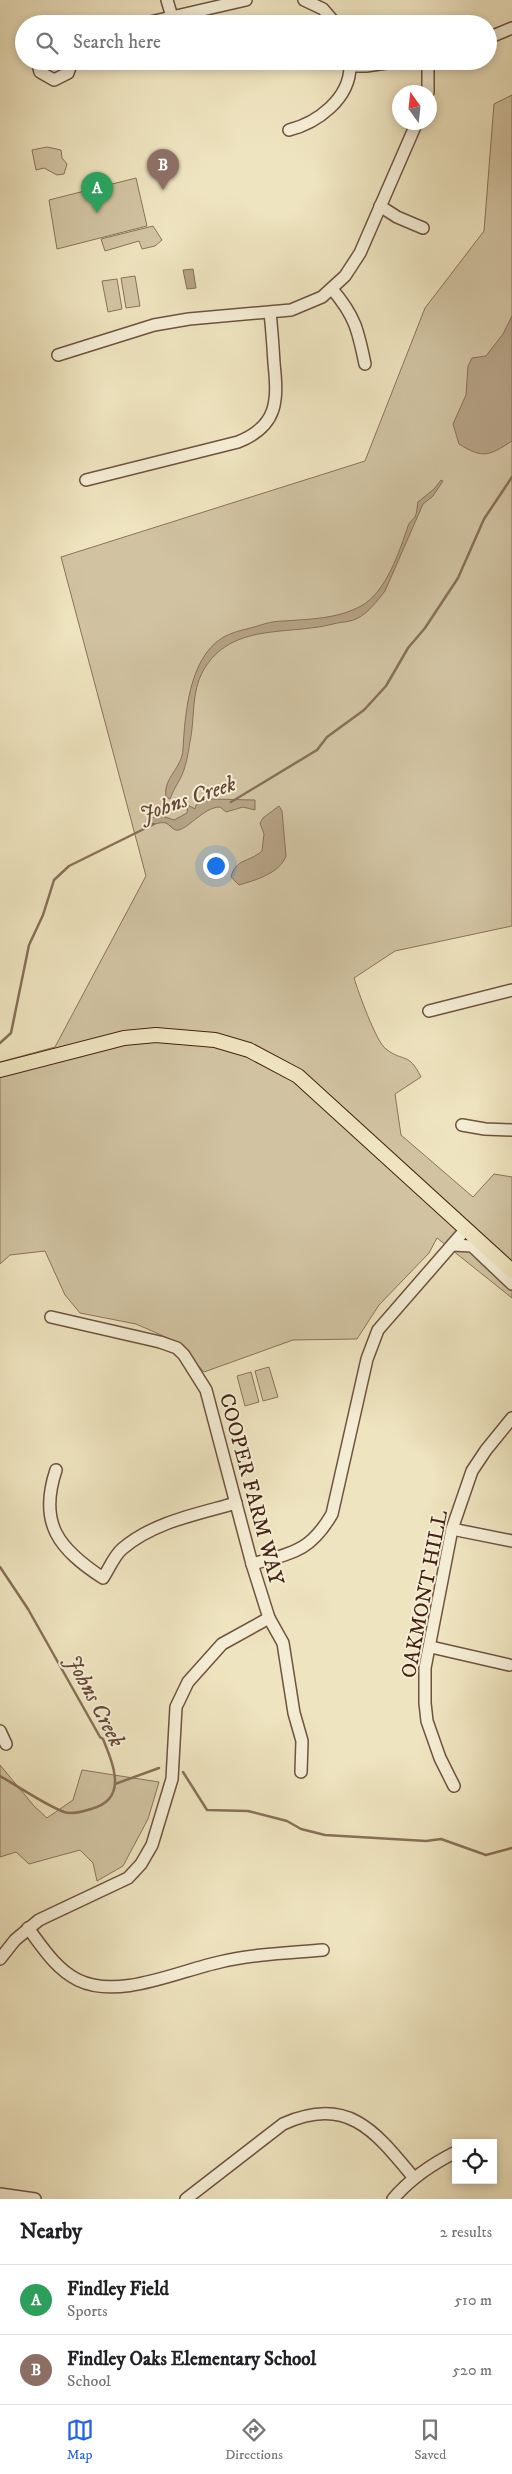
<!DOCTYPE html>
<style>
:root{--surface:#fff;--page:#f2f2f2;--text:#202124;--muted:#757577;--line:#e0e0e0;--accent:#2563eb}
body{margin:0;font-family:"IM FELL DW Pica",serif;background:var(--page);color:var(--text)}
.controls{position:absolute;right:15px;bottom:15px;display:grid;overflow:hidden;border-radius:0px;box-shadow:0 2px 8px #0003}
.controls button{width:45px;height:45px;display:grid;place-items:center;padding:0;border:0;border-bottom:1px solid var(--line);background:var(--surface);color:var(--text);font:25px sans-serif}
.compass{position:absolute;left:392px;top:85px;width:45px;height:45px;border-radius:50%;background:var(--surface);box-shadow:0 2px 8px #0003;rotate:345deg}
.you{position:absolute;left:215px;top:865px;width:18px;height:18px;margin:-12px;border:4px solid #fff;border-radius:50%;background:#1a73e8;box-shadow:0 0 0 8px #1a73e833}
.badge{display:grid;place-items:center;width:32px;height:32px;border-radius:50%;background:var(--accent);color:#fff;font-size:16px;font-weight:700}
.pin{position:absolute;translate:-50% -41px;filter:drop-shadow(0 1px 2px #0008)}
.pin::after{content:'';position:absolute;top:26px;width:18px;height:15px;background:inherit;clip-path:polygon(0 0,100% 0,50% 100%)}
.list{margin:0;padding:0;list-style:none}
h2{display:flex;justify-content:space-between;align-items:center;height:65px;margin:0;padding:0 20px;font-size:21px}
h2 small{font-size:16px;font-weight:400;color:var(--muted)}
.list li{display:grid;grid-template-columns:32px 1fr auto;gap:15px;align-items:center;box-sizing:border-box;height:70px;padding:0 20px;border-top:1px solid var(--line)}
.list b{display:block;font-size:19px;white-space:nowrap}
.list p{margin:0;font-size:16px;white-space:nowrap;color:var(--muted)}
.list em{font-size:16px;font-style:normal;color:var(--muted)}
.icon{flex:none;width:28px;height:28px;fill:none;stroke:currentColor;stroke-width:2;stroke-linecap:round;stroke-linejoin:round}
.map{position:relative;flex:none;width:512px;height:2199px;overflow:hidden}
.search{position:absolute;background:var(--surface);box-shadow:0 2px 8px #0003;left:15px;right:15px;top:15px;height:55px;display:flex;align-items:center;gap:12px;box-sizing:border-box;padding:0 18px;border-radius:28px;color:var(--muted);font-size:19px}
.sheet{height:205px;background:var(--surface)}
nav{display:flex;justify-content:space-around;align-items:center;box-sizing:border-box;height:70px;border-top:1px solid var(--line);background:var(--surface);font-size:14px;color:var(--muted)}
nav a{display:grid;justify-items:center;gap:2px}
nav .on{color:var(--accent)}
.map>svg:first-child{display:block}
.green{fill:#d1c3a2;stroke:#8b725b}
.water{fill:#b5a285;stroke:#886f58}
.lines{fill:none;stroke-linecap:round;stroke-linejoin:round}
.stream{stroke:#886f58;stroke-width:2.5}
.minor-casing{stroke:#6f523f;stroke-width:14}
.major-casing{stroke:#452214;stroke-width:16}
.minor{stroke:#f4edd5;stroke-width:11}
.major{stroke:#eee4bf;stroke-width:14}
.labels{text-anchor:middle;stroke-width:4;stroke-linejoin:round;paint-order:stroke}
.street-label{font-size:21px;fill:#452214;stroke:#f4edd5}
.water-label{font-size:22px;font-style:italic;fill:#674836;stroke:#f4edd5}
</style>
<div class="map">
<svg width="512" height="2199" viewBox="0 0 512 2199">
<rect width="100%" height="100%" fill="#eee4bf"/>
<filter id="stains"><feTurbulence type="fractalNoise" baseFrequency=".004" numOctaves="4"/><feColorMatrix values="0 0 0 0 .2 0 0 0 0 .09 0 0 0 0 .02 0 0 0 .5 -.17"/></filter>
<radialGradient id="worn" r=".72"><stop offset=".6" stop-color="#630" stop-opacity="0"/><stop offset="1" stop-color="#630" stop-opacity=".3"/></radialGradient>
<g class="green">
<path d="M512,95V926L395,951L354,978C358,991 376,1042 386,1049C404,1063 408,1051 421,1077L395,1094L401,1135L473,1197L494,1174L512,1177V1298L437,1238L429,1253L379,1305L357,1339L293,1340L204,1372L177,1342L136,1324L80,1313L65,1295L45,1251L10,1255L0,1264V1062L55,1047L146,876L61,557L365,461L425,308L484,231L494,104Z"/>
<polygon points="47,147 61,150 62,158 67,164 64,174 57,175 44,168 36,170 32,150"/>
<polygon points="136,178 147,226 57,249 49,200"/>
<polygon points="153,226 162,240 155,246 142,249 139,241 105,251 101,239"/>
<polygon points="135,276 140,306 126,308 121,278"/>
<polygon points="117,279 122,309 108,312 102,281"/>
<polygon points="269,1367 278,1397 263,1401 255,1371"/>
<polygon points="251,1372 259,1402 245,1406 237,1376"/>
<polygon points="0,1765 34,1806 47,1818 73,1800 82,1770 159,1782 148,1819 123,1866 97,1881 93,1863 80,1850 29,1864 16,1852 0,1857"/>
</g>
<g class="water">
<polygon points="193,269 196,288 187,289 183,270"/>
<path d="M512,316V441C489,456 483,459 459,444L453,424L466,395L468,366L472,358L486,356L503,334Z"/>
<path d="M441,480L443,481L433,496L423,504L385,591C378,600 368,613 358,618C351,622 341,622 333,624C286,636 231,622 203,671C191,692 195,719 190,742C188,754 186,768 180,779C176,786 173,791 170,799L166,797C163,777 182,769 183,749C185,714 189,659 222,638C232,632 243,630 254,627C264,624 273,621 284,621C310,619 337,619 361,606C386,593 400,550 408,526C409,522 413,520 415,517C417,513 417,507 418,502L434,489Z"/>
<path d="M212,799L255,800V810L243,807L226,812L220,807C203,807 186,832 176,830C172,829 170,825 166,823C159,821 153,827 148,822V820L159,815L174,820L187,813L188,805L195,809L196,805Z"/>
<path d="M279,806L282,811L286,856C280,873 256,880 239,885L231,877C236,858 248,863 262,851L264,834L260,823L263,818Z"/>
</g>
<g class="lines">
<g class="stream">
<polyline points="231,802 317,750 327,737 364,710 386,686 408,648 425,628 458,578 484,519 512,477"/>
<polyline points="0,1043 11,1033 29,945 43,915 54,880 69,866 154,824"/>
<path d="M0,1567L28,1609L100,1737L103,1739C113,1764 129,1799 91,1809C83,1811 73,1815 64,1812C42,1803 21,1788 0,1776"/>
<polyline points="183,1772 207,1810 248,1811 287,1821 301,1829 325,1835 426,1841 441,1839 486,1855 512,1848"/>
<polyline points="115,1784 159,1768"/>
</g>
<defs>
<g id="minor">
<polyline points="167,0 172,17 246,0"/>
<polyline points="304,0 323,9 336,24"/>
<polyline points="141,24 172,17"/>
<polyline points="488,38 512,28"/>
<polyline points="37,61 40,72 54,80 68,73 72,61"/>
<polyline points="349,61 350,66 366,66 401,61"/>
<polyline points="428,61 428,92"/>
<path d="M289,130C317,123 350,99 350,66"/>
<polyline points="380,206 397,217 423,228"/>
<path d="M332,289C355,316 358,330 365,364"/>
<polyline points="58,355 154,325 189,319 291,310 322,297 345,276 360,253 417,122"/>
<path d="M86,480L238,442C278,426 278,401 274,363C273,346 272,330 270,313"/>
<polyline points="429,1011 512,990"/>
<polyline points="462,1125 485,1129 512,1130"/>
<polyline points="452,1245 472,1246 512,1284"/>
<polyline points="51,1317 160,1342 177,1348 184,1355 206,1390 252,1564 269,1618 283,1643 294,1713 302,1741 301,1772"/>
<path d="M56,1470C38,1524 59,1549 103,1578C109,1569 114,1556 122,1549C153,1522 198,1514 236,1503"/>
<polyline points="452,1529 512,1541"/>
<path d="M252,1564C292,1553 310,1552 332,1514L367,1359L378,1330L465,1230"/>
<polyline points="431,1647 509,1665"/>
<polyline points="0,1731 6,1744"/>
<polyline points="454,1786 440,1758 427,1721 425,1703 425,1668 452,1529 472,1471 486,1450 512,1418"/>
<path d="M28,1928C43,1948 56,1969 78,1980C119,2000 178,1971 220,1962C254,1954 288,1953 323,1950"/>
<polyline points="0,1959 15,1940 39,1920 128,1878 141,1864 152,1845 172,1779 176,1707 188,1682 222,1644 269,1618"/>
<polyline points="0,2194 35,2199"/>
<path d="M186,2199L283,2124C348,2095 375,2131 414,2178"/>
<path d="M393,2199C410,2179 432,2164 456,2152"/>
</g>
<polyline id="major" points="0,1070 124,1038 156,1035 215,1040 249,1050 298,1076 512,1271"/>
</defs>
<use href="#minor" class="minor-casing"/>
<use href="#major" class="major-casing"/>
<use href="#minor" class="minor"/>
<use href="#major" class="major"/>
</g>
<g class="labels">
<g class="street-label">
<text transform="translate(252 1489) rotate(75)" y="7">COOPER FARM WAY</text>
<text transform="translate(424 1594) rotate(-79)" y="7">OAKMONT HILL</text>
</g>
<g class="water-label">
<text transform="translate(187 798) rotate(-19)" y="8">Johns Creek</text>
<text transform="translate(96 1700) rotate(62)" y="8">Johns Creek</text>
</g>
</g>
<rect width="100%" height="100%" filter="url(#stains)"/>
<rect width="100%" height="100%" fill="url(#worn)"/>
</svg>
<div class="controls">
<button><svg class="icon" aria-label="locate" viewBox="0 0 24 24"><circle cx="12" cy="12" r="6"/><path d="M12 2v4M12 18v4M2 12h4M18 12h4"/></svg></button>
</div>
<svg class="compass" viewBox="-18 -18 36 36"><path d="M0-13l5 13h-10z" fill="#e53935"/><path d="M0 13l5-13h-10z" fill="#757577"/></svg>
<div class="you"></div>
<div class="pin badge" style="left:97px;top:213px;background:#2e9e5b">A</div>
<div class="pin badge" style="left:163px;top:190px;background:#8d6e63">B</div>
<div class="search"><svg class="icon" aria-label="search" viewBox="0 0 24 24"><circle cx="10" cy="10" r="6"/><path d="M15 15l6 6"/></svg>Search here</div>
</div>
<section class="sheet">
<h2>Nearby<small>2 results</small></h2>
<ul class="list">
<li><span class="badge" style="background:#2e9e5b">A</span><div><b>Findley Field</b><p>Sports</p></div><em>510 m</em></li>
<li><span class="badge" style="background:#8d6e63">B</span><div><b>Findley Oaks Elementary School</b><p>School</p></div><em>520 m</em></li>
</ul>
</section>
<nav>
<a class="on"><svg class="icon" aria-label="map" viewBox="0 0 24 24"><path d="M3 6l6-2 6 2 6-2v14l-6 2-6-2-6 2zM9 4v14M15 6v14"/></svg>Map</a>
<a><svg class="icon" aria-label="directions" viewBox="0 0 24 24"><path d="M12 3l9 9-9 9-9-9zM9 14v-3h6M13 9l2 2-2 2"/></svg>Directions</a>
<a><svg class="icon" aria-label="saved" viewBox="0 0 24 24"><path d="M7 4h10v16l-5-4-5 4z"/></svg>Saved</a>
</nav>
